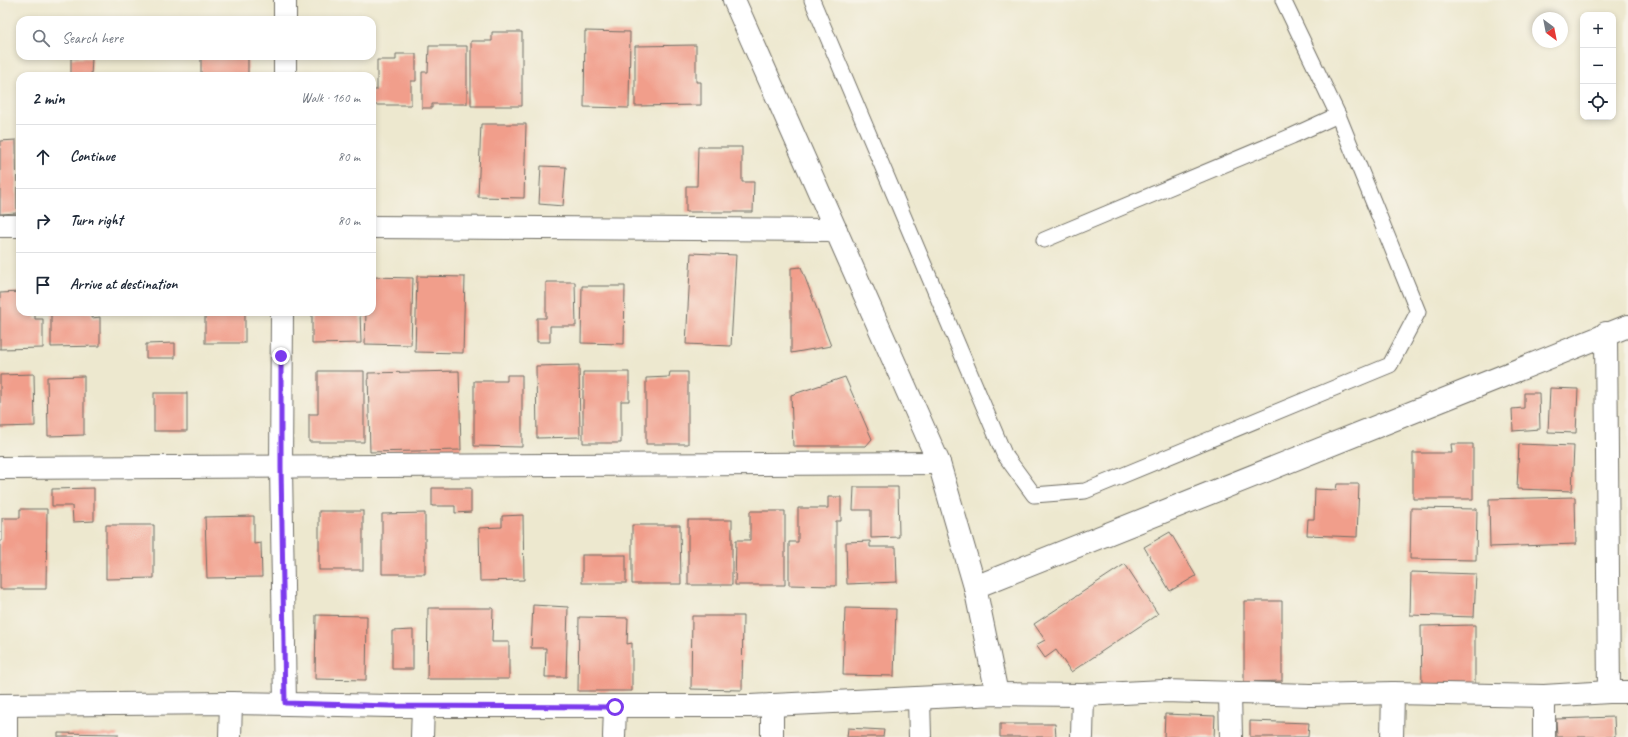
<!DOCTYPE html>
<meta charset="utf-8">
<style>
:root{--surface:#fff;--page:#f6f6f7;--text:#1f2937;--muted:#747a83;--line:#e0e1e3}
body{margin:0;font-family:Caveat,sans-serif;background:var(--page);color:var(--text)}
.controls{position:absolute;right:12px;top:12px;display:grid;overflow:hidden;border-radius:8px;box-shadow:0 2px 6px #0003}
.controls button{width:36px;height:36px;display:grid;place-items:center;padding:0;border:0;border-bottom:1px solid var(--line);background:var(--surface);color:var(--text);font:20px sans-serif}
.compass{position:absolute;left:1532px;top:12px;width:36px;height:36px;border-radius:50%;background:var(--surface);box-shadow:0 2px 6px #0003;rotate:148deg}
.stop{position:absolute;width:12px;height:12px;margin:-9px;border:3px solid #7c3aed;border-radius:50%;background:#fff}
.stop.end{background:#7c3aed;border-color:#fff;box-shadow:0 1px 4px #0008}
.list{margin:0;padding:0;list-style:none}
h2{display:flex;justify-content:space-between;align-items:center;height:52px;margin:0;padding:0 16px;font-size:17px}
h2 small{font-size:13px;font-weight:400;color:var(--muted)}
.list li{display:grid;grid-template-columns:26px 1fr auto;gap:12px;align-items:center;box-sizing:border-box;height:64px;padding:0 16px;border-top:1px solid var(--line)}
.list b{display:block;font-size:15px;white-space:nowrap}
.list em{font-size:13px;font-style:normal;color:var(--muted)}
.icon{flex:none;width:22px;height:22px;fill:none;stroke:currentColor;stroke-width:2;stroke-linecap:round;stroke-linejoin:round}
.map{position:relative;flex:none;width:1628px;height:737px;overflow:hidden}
.search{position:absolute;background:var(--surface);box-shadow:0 2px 6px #0003;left:16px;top:16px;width:360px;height:44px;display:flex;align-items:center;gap:10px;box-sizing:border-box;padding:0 14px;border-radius:12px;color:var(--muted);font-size:15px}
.panel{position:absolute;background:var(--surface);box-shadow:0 2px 6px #0003;left:16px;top:72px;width:360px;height:244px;border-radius:12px}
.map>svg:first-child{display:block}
.building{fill:#f19e8b}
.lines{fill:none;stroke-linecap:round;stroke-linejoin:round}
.lane-casing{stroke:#6f6d64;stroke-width:17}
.street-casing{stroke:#6f6d64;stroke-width:24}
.lane{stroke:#fff;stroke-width:15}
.street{stroke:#fff;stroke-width:22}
.route{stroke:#7c3aed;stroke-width:5}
</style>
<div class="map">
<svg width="1628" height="737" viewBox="0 0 1628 737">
<rect width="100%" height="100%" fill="#f7f3e8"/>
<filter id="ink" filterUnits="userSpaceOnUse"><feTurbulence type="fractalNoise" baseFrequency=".025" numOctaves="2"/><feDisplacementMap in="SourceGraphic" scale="8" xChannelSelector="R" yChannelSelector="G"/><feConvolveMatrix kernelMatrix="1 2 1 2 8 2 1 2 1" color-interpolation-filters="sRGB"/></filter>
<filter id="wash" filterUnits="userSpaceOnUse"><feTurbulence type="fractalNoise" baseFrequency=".012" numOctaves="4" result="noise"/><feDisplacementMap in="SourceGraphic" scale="16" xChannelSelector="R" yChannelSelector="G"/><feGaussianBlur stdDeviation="0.9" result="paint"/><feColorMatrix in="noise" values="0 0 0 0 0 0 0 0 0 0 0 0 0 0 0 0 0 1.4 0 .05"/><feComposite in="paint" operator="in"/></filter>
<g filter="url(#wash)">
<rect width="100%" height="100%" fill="#ede8cf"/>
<g id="blocks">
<g class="building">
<polygon points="585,31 630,32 629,108 584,107"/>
<polygon points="492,32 522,32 522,106 471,106 471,41 492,41"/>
<polygon points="696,45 696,82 701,82 701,105 635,106 635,46"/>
<polygon points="429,46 467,46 467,104 432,104 432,108 422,108 422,72 428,72"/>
<polygon points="396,54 416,54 416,81 411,81 411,105 372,105 372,90 377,90 377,60 396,60"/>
<rect x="201" y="56" width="47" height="20"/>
<polygon points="71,58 92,58 91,76 71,76"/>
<polygon points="481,124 526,124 524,198 478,197"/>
<polygon points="16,140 17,213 0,214 0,141"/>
<polygon points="698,147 742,147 742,182 754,182 753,212 686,212 686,186 697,186"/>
<polygon points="541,166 566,167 563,206 539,204"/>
<polygon points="691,253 736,255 731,346 686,344"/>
<polygon points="801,267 831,346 791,353 791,268"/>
<polygon points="417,276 465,277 463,353 415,352"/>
<polygon points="372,277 413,278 411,345 365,344 366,312 372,312"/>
<polygon points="546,282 575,282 576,326 550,326 550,342 537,342 537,318 546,318"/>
<polygon points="582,286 625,286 624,344 581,343"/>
<polygon points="20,292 20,312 35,312 35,319 43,319 43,348 0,349 0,293"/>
<polygon points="51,312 92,312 92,318 100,317 100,346 51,347"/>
<rect x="205" y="312" width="40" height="31"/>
<polygon points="312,312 360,312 361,343 312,344"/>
<polygon points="175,343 175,358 146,358 146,344"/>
<polygon points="579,365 580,437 537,438 536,366"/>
<polygon points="318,371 364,371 364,442 309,442 309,414 318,414"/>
<polygon points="459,371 461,450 370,452 368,373"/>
<polygon points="583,372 629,372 629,401 621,401 621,443 583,443"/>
<polygon points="670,372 688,372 688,444 646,444 646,378 669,377"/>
<polygon points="34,374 35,426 0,427 0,375"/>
<polygon points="507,375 522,375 522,447 474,446 474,381 507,381"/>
<polygon points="84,376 84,435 48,436 47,377"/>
<polygon points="845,377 872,439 866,446 793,446 791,395"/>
<polygon points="1550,388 1578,389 1576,433 1548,432"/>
<rect x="154" y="393" width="33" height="38"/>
<polygon points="1524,393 1539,393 1540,429 1513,431 1512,409 1524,408"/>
<polygon points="1451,444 1473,444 1473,499 1413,499 1413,453 1452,453"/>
<polygon points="1519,444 1574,446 1572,491 1517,489"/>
<polygon points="1337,484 1359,484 1357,537 1307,535 1308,519 1314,519 1315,489 1336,490"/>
<polygon points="854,487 898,487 899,537 871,538 871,510 853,510"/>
<polygon points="94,488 94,521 73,522 72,506 52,506 52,489"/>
<polygon points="432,488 471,488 471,512 455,513 455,506 432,506"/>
<polygon points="828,497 841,497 841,521 836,521 836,586 789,585 789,542 798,542 798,508 828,508"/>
<polygon points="1575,497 1576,544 1490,547 1489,499"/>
<polygon points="1411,508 1477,509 1476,560 1410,559"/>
<polygon points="20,509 47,509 46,589 0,589 0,541 2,541 2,518 20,518"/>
<rect x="319" y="511" width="44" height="59"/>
<polygon points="750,511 785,511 785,585 735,585 736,540 750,540"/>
<polygon points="425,513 425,574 382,574 382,514"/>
<polygon points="523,515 524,580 480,581 479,528 502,527 502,516"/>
<polygon points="254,516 254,544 261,543 262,577 207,578 205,517"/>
<rect x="688" y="520" width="44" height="65"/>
<polygon points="106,525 154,525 154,578 106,579"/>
<polygon points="632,525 680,525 681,584 632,584"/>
<polygon points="1170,532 1196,576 1170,591 1144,547"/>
<polygon points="870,541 870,547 896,547 897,582 847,584 846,542"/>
<rect x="582" y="555" width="44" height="28"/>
<polygon points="1125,564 1158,614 1071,672 1056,650 1045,658 1036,645 1045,640 1034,624"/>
<polygon points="1411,572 1476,574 1474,617 1410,615"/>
<polygon points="1244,601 1282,601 1282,681 1244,682"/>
<polygon points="533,605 568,607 566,677 545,677 546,648 531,648"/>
<polygon points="428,608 493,608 492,642 509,642 509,679 427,679"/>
<polygon points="845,608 896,609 894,676 843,675"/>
<polygon points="316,615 367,616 366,680 315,679"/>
<polygon points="692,616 743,616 742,690 691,689"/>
<polygon points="579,617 628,618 627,644 632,643 632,691 578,691"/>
<polygon points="1475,625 1475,688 1422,689 1421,626"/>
<polygon points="413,630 413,669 392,669 392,631"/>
<polygon points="1165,714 1215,716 1214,737 1164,737"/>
<polygon points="1614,717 1615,737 1557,737 1556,719"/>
<polygon points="1250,721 1309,723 1308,737 1250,737"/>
<polygon points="1000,724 1055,724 1056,737 1000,737"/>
<polygon points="848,728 884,730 883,737 847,737"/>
<polygon points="58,733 118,734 118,737 58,737"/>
</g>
</g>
</g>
<g filter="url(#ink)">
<use href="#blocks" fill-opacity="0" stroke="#6f6d64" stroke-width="1"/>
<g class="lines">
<defs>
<g id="lane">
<polyline points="812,0 1004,454 1034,495 1085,491 1390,365 1418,312 1338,115 1283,0"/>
<polyline points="1044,240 1292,136 1338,115"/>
</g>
<g id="street">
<polyline points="734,0 939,463 975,587 997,694"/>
<polyline points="285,20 285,0"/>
<polyline points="285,76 285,56"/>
<polyline points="0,226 20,226"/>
<polyline points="372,227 836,230"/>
<polyline points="282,312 281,468 285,703"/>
<polyline points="1606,333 1609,692"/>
<polyline points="0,468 939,463"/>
<polyline points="975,587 1628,326"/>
<polyline points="1230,694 1231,737"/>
<polyline points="919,699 920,737"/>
<polyline points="0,705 231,703 390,706 750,706 997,694 1083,695 1163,691 1311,695 1393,693 1544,696 1609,692 1628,692"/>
<polyline points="6,705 6,737"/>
<polyline points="230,737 231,703"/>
<polyline points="422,737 423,706"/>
<polyline points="614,737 615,707"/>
<polyline points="772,737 772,705"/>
<polyline points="1082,737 1083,695"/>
<polyline points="1392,737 1393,693"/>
<polyline points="1544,737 1544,696"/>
</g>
</defs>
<use href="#lane" class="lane-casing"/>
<use href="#street" class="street-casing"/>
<use href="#lane" class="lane"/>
<use href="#street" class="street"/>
</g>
</g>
<g class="lines" filter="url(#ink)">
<polyline class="route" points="281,356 281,468 285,703 390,706 615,707"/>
</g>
</svg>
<div class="controls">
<button>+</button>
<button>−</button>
<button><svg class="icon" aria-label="locate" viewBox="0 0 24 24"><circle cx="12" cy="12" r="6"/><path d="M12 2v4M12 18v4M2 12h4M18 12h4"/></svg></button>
</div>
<svg class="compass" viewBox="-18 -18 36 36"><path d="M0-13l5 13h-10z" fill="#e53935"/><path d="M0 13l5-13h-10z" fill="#747a83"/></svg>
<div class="stop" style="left:615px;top:707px"></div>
<div class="stop end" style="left:281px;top:356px"></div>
<div class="search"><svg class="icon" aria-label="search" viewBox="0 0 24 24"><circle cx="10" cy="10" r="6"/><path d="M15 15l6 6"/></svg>Search here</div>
<section class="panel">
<h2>2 min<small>Walk · 160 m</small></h2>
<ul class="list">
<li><svg class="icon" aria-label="ahead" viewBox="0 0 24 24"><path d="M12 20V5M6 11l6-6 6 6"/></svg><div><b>Continue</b></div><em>80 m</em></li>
<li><svg class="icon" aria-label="right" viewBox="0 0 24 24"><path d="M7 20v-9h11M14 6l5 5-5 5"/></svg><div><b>Turn right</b></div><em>80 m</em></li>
<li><svg class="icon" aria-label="arrive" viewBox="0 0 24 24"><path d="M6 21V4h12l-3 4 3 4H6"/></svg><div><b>Arrive at destination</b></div></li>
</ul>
</section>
</div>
